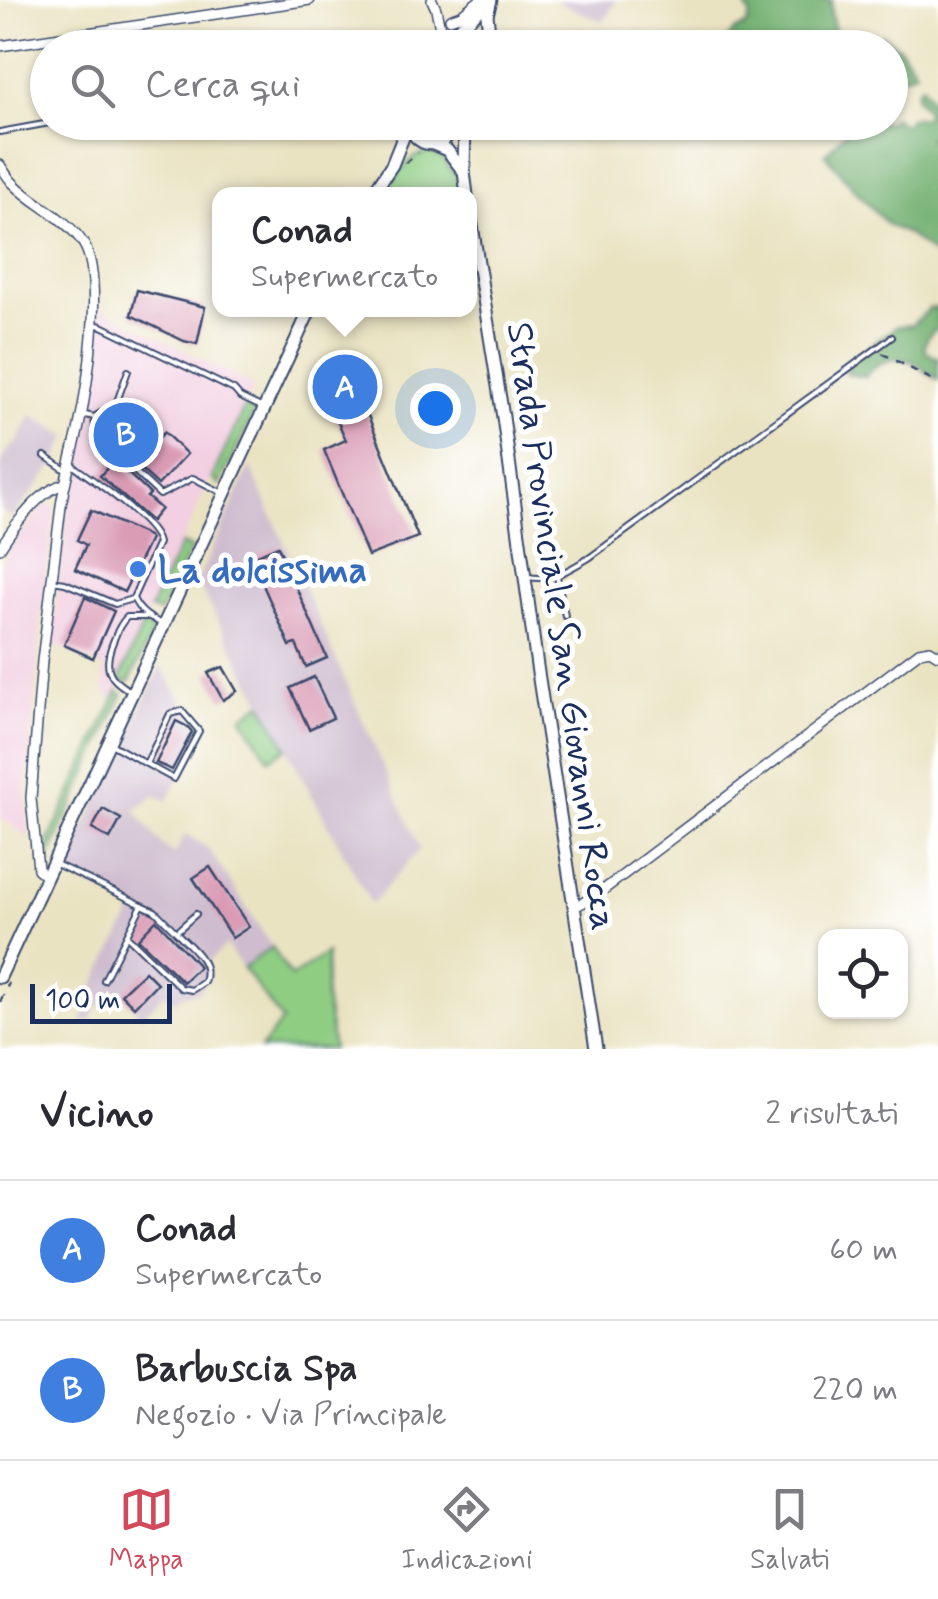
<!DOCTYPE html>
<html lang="it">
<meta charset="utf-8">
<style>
:root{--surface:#fff;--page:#f7f7f7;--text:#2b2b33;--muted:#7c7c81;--line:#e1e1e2;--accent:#d1495b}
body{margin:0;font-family:Mynerve,sans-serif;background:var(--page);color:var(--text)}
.controls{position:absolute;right:30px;bottom:30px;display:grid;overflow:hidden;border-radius:20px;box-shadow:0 2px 8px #0004}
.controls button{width:90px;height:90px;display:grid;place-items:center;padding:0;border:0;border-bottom:2px solid var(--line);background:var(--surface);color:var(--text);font:50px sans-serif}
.scale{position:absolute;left:30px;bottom:25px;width:142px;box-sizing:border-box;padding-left:10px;border:5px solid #1b2f5e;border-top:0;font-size:28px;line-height:35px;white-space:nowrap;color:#1b2f5e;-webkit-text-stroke:8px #fff;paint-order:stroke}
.you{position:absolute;left:435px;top:408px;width:35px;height:35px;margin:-25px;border:8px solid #fff;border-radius:50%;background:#1a73e8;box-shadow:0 0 0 15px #1a73e833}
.badge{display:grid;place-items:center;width:65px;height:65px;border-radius:50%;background:var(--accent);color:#fff;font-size:32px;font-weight:700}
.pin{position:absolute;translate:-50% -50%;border:5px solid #fff;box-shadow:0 2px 10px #0006}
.popup{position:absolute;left:212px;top:187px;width:265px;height:130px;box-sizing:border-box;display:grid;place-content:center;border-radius:20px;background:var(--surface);filter:drop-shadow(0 2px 8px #0005);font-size:32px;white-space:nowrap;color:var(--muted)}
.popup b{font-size:38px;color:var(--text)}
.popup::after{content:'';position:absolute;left:50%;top:100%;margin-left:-20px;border:20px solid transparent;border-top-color:var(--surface)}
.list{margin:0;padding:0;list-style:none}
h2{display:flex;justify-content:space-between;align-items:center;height:130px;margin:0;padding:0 40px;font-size:42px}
h2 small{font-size:32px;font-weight:400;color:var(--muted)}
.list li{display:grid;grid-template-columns:65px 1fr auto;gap:30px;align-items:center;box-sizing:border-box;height:140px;padding:0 40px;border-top:2px solid var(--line)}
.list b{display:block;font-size:38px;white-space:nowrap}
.list p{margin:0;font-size:32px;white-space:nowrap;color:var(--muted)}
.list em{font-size:32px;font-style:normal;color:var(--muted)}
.icon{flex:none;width:55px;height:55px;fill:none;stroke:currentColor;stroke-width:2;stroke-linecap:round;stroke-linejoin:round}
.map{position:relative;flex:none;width:938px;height:1049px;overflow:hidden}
.search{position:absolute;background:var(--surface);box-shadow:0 2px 8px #0004;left:30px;right:30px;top:30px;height:110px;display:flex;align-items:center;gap:25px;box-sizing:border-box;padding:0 35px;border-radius:55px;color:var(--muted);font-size:38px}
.sheet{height:410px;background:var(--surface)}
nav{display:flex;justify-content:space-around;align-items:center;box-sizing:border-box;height:140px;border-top:2px solid var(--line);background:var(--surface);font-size:28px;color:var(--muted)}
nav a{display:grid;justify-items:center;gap:5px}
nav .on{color:var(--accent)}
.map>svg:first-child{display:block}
.built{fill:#f2cfe1}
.industrial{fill:#cfbdcf}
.green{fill:#8fcd83;stroke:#557e70;stroke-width:2.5}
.forest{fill:#73b071;stroke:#477068;stroke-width:2.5}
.building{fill:#da9cb5}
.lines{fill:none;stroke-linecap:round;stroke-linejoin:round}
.lane-casing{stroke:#3a4a6d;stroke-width:8}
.street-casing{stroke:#3a4a6d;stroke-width:12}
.secondary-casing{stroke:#3a4a6d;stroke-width:15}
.path{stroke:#3a4a6d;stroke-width:2.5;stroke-dasharray:8 8;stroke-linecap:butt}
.lane{stroke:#fff;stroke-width:4}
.street{stroke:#fff;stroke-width:9}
.secondary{stroke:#fff;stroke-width:11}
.shop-dot{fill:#3f7fe0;stroke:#fff;stroke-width:4}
.labels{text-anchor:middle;stroke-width:10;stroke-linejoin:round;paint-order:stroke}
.shop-label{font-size:38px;font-weight:bold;fill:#366cbe;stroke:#fff;text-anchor:start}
.street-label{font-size:38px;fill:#1b2f5e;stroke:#fff}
</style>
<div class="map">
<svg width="938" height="1049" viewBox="0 0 938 1049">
<rect width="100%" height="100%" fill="#fff"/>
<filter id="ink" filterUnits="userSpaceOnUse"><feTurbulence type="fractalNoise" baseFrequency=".01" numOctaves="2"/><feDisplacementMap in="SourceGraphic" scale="20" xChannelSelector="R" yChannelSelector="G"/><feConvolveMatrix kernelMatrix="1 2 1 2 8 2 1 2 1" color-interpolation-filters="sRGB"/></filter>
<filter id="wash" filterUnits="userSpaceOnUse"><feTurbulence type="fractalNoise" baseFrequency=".0048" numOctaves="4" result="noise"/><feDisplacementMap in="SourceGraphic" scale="40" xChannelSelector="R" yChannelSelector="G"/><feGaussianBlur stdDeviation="2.25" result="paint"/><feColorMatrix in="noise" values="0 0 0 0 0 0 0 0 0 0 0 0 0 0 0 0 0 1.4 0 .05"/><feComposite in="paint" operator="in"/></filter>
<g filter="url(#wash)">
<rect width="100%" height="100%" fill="#eae3c2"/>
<g class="built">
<polygon points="100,307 254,386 150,609 119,680 122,681 113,699 104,693 104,668 52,643 63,539 71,486 84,437"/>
<polygon points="45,503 55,507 42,607 26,792 29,838 0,817 0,565 13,544"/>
</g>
<g class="industrial">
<polygon points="554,0 617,0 603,22"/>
<polygon points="31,415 68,436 55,464 12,518 0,510 0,464 12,444 16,445"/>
<polygon points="250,466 420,849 371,904 197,582"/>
<polygon points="161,666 203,735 167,801 155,795 135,810 161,844 175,855 185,833 209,849 272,947 243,968 226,946 208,962 211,969 209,979 198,992 180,996 175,1001 165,993 142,1017 119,992 111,992 112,994 105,1007 98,1005 90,1023 82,1021 91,991 135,908 63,873"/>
</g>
<g class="green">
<path d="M430,152L444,159L452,172L456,171L463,194L383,195C396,177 407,155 430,152Z"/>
<polygon points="245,406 255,410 219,485 212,478"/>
<polygon points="181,544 191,548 160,613 150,609"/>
<polygon points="143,625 154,630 129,682 119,681"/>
<polygon points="118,691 123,694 48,859 42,856"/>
<polygon points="262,703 287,748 269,759 242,717"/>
<polygon points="272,947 291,977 327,953 325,996 333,1049 260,1049 282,1021 243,968"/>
</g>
<g class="forest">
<polygon points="742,0 832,0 831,14 839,47 727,47 727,39 736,30 747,25 750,15"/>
<polygon points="882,35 900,48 916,71 904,76 891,72 890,48 875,47 875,41"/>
<polygon points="922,85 938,113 938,142 930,136 928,138 938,149 938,162 935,165 938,171 938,258 907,234 888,225 855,190 825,154 854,123 890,122 891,118 895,118 901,124 906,124 910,118 925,117 927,111 916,97 918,89"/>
<path d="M930,308H938V328C929,334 924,340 925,351L935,357H938V380C928,374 920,365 910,361C892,355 875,363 865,377L847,374L846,363L896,327L912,325Z"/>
</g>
<g id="blocks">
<g class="building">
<polygon points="137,290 205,307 197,344 184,341 131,315"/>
<polygon points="350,372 418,537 368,556 324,450 346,440 328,400 334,380"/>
<polygon points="128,409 159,438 164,432 187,454 158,485 104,435"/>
<polygon points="114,460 150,494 147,497 161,509 151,521 100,476"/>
<polygon points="91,510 148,536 150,539 124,592 75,569 86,545 77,540"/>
<polygon points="278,546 327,658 306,667 296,644 290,646 251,558"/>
<polygon points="85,597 114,611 93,658 64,645"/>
<polygon points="223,667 237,691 223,700 208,673"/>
<polygon points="314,677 333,718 309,729 290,688"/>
<polygon points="176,721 188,727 192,732 172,770 156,763"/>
<polygon points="103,809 121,819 110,839 92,829"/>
<polygon points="210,867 249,927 232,938 193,878"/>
<polygon points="156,920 197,964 199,967 183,982 138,939"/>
<polygon points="145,971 157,983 134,1007 121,994"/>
</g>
</g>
</g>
<g filter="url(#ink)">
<use href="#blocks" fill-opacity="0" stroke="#3a4a6d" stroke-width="2.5"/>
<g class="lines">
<defs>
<g id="lane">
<polyline points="0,132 55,122"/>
<polyline points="92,324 102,326 234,390 240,397 261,407"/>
<polyline points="81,414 94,417 96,435 160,495 193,478 223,493"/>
<polyline points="94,417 116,404 128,371"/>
<polyline points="45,456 67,471"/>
<path d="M72,465C92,479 154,521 158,543L133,598C139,612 150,618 162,624"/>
<polyline points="557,576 565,616"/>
<path d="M529,577C553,582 569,569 589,558L892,337"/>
<polyline points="52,581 65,583 115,604 132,599"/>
<path d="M131,691C104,678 104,662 115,637C118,629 121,623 127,617H147"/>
<path d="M111,744C132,756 153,768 174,779L199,731L182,711L170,714L146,764"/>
<polyline points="58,865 142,905 104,980"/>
<polyline points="142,905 155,911 176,932 196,914"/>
<path d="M127,936L181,988L192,990L204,982C212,961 190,947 176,932"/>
</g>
<g id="street">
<polyline points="432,0 436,9 443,43"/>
<polyline points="450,19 461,15 480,0"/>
<polyline points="0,46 310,0"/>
<path d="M0,165C4,171 8,178 13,183C34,205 66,217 83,243C105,276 87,391 78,431C72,456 65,480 61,506L42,661L31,798L38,869L47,877"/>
<path d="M0,548C14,526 39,491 64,484"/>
<polyline points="574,907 594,897 919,652 930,650 938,655"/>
</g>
<g id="secondary">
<polyline points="441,48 488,0"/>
<polyline points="491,48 487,15 491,0"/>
<polyline points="465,122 464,172 467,195"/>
<path d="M408,124C421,155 445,146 459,122"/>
<polyline points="433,144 447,150 464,172"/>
<polyline points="372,195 392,165 408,125"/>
<polyline points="470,213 503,417 537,666 596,1049"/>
<polyline points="0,977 310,310"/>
</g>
</defs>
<use href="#lane" class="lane-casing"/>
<use href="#street" class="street-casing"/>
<use href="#secondary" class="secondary-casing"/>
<g class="path">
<polyline points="405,163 418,153"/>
<polyline points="882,353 938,383"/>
<polyline points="0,1002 9,983"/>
</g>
<use href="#lane" class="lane"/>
<use href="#street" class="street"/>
<use href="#secondary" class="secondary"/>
</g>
</g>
<circle class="shop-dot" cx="138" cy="569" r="10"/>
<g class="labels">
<g class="shop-label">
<text x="158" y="582">La dolcissima</text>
</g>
<g class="street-label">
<text transform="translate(563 626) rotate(82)" y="13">Strada Provinciale San Giovanni Rocca</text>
</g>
</g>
</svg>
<div class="controls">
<button><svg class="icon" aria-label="locate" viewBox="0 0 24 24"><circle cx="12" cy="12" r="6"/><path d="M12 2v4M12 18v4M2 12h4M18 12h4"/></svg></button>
</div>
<div class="scale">100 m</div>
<div class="you"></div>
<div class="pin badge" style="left:345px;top:387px;background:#3f7fe0">A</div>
<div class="popup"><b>Conad</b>Supermercato</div>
<div class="pin badge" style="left:126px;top:435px;background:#3f7fe0">B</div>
<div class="search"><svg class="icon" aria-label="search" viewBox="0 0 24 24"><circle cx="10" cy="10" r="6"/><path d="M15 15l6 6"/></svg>Cerca qui</div>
</div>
<section class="sheet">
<h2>Vicino<small>2 risultati</small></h2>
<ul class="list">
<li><span class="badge" style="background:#3f7fe0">A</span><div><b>Conad</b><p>Supermercato</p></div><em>60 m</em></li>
<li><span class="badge" style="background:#3f7fe0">B</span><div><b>Barbuscia Spa</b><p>Negozio · Via Principale</p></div><em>220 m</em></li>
</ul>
</section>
<nav>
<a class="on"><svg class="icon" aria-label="map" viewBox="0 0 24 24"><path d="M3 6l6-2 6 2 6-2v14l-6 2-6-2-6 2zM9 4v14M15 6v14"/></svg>Mappa</a>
<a><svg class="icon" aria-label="directions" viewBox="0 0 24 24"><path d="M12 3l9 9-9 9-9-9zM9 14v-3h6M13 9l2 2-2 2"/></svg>Indicazioni</a>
<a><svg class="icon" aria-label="saved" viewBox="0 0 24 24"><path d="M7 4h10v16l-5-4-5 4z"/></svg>Salvati</a>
</nav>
